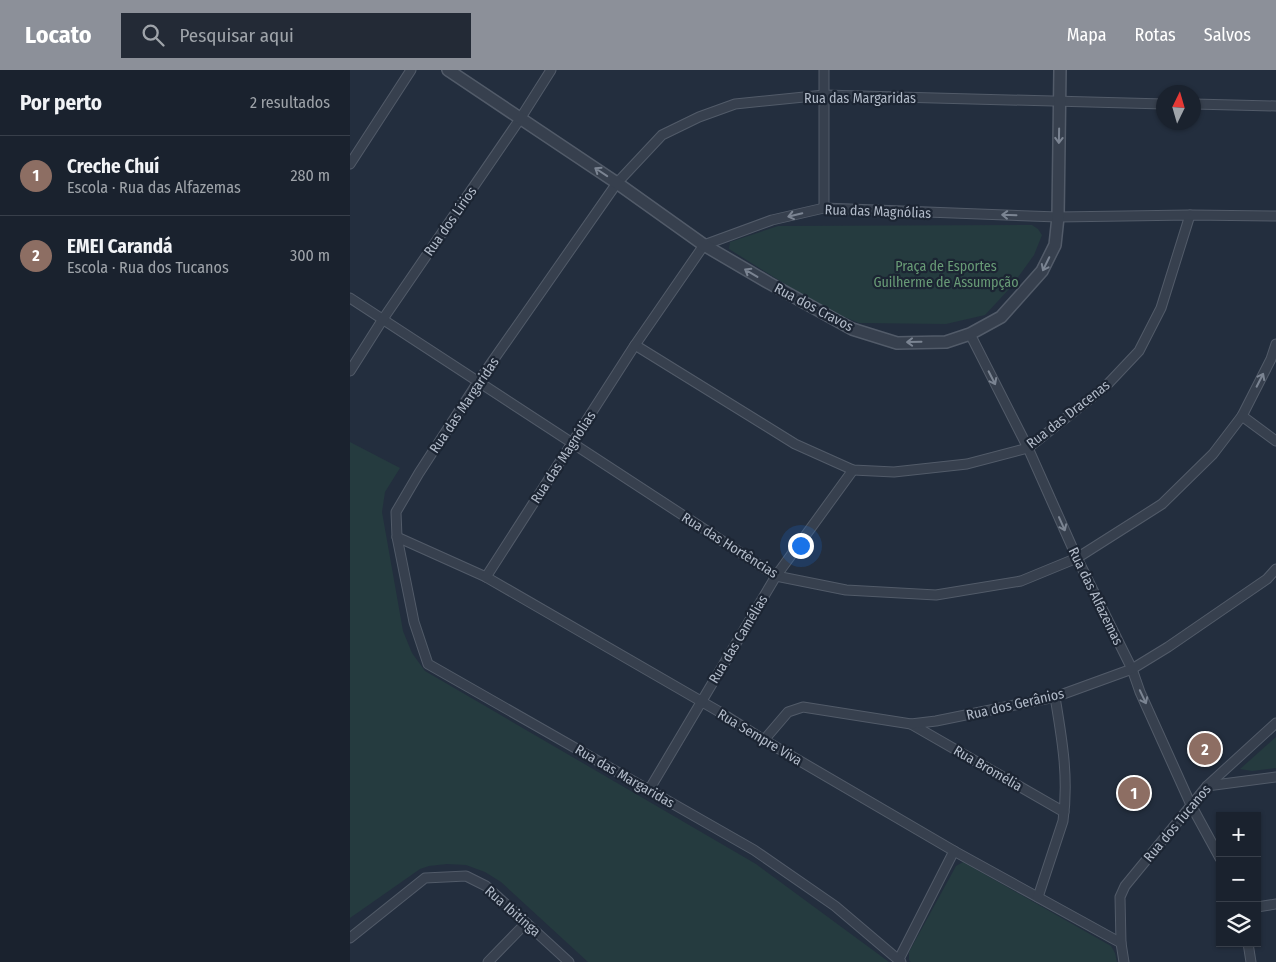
<!DOCTYPE html>
<html lang="pt">
<meta charset="utf-8">
<style>
:root{--surface:#1a222e;--page:#232a36;--text:#f1f3f6;--muted:#9fa4aa;--line:#383f4a;--accent:#8c9099}
body{margin:0;font-family:"Fira Sans Condensed",sans-serif;background:var(--page);color:var(--text)}
.controls{position:absolute;right:15px;bottom:15px;display:grid;overflow:hidden;border-radius:0px;box-shadow:0 1px 4px #0004}
.controls button{width:45px;height:45px;display:grid;place-items:center;padding:0;border:0;border-bottom:1px solid var(--line);background:var(--surface);color:var(--text);font:25px sans-serif}
.compass{position:absolute;left:806px;top:15px;width:45px;height:45px;border-radius:50%;background:var(--surface);box-shadow:0 1px 4px #0004;rotate:5deg}
.you{position:absolute;left:450px;top:475px;width:18px;height:18px;margin:-12px;border:4px solid #fff;border-radius:50%;background:#1a73e8;box-shadow:0 0 0 8px #1a73e833}
.badge{display:grid;place-items:center;width:32px;height:32px;border-radius:50%;background:var(--accent);color:#fff;font-size:16px;font-weight:700}
.pin{position:absolute;translate:-50% -50%;border:2px solid #fff;box-shadow:0 1px 5px #0006}
.list{margin:0;padding:0;list-style:none}
h2{display:flex;justify-content:space-between;align-items:center;height:65px;margin:0;padding:0 20px;font-size:21px}
h2 small{font-size:16px;font-weight:400;color:var(--muted)}
.list li{display:grid;grid-template-columns:32px 1fr auto;gap:15px;align-items:center;box-sizing:border-box;height:80px;padding:0 20px;border-top:1px solid var(--line)}
.list b{display:block;font-size:19px;white-space:nowrap}
.list p{margin:0;font-size:16px;white-space:nowrap;color:var(--muted)}
.list em{font-size:16px;font-style:normal;color:var(--muted)}
.icon{flex:none;width:28px;height:28px;fill:none;stroke:currentColor;stroke-width:2;stroke-linecap:round;stroke-linejoin:round}
.map{position:relative;flex:none;width:926px;height:892px;overflow:hidden}
header{display:flex;align-items:center;gap:30px;box-sizing:border-box;height:70px;padding:0 25px;background:var(--accent);color:#fff}
header strong{font-size:24px}
nav{display:flex;gap:28px;margin-inline-start:auto;font-size:18px}
.search{width:350px;height:45px;background:var(--page);display:flex;align-items:center;gap:12px;box-sizing:border-box;padding:0 18px;border-radius:0px;color:var(--muted);font-size:19px}
main{display:flex}
aside{flex:1;background:var(--surface)}
.map>svg:first-child{display:block}
.green{fill:#253b3f}
.lines{fill:none;stroke-linecap:round;stroke-linejoin:round}
.minor-casing{stroke:#525b69;stroke-width:11}
.tertiary-casing{stroke:#525b69;stroke-width:14}
.minor{stroke:#37404e;stroke-width:9}
.tertiary{stroke:#37404e;stroke-width:11}
.oneway{stroke:#7b8492}
.labels{text-anchor:middle;stroke-width:4.5;stroke-linejoin:round;paint-order:stroke}
.street-label{font-size:14px;fill:#b2bbc9;stroke:#1c2533}
.park-label{font-size:14px;fill:#689b76;stroke:#1c2533}
</style>
<header>
<strong>Locato</strong>
<div class="search"><svg class="icon" aria-label="search" viewBox="0 0 24 24"><circle cx="10" cy="10" r="6"/><path d="M15 15l6 6"/></svg>Pesquisar aqui</div>
<nav><a>Mapa</a><a>Rotas</a><a>Salvos</a></nav>
</header>
<main>
<aside>
<h2>Por perto<small>2 resultados</small></h2>
<ul class="list">
<li><span class="badge" style="background:#8d6e63">1</span><div><b>Creche Chuí</b><p>Escola · Rua das Alfazemas</p></div><em>280 m</em></li>
<li><span class="badge" style="background:#8d6e63">2</span><div><b>EMEI Carandá</b><p>Escola · Rua dos Tucanos</p></div><em>300 m</em></li>
</ul>
</aside>
<div class="map">
<svg width="926" height="892" viewBox="0 0 926 892">
<rect width="100%" height="100%" fill="#232e3e"/>
<g class="green">
<polygon points="682,155 688,159 692,165 684,185 661,217 635,245 596,254 509,253 475,239 379,179 380,172 428,156"/>
<polygon points="0,372 50,398 35,422 32,442 53,561 62,583 75,601 406,794 539,892 238,892 151,812 135,802 116,795 97,794 79,796 70,799 0,848"/>
<polygon points="926,667 926,698 902,701 890,699"/>
<polygon points="613,792 761,876 765,883 767,892 561,892 559,890 559,882 606,796"/>
</g>
<g class="lines">
<defs>
<g id="minor">
<polyline points="474,0 474,138"/>
<polyline points="844,34 926,36"/>
<polyline points="0,94 61,0"/>
<polyline points="0,228 426,506 496,520 586,525 671,511 727,488 812,434 863,384 892,346 921,289 926,274"/>
<polyline points="620,264 678,378 727,488 782,599 790,622 841,735 870,788"/>
<polyline points="285,275 445,374 503,400 544,402 617,394 678,378 755,317 789,281 811,238 840,145"/>
<polyline points="0,301 33,249 170,49 201,0"/>
<polyline points="892,346 926,371"/>
<polyline points="47,467 136,507 368,641 414,670 604,781 771,873"/>
<polyline points="136,507 285,275 354,175 422,150 474,138 708,147 840,145 926,146"/>
<polyline points="561,654 714,742"/>
<polyline points="414,670 438,642 453,637 561,654 586,651 705,627 782,599 818,577 917,509 926,499"/>
<polyline points="857,716 926,707"/>
<polyline points="299,720 426,506 503,400"/>
<path d="M688,827L713,751C719,708 712,669 705,627"/>
<polyline points="907,837 926,834"/>
<polyline points="0,868 75,808 116,806 136,816 219,892"/>
<polyline points="898,873 901,892"/>
<polyline points="549,889 604,781"/>
<polyline points="138,892 176,853"/>
<polyline points="551,892 485,836 404,780 78,594 64,552 47,467 46,442 69,403 128,312 267,113 312,65 349,47 385,34 474,25 814,34"/>
<polyline points="774,892 771,873 770,827 775,816 857,716 926,653"/>
</g>
<polyline id="tertiary" points="98,0 267,113 354,175 419,213 502,259 547,273 596,272 620,264 651,247 692,201 705,175 708,147 710,0"/>
</defs>
<use href="#minor" class="minor-casing"/>
<use href="#tertiary" class="tertiary-casing"/>
<use href="#minor" class="minor"/>
<use href="#tertiary" class="tertiary"/>
</g>
<defs><path id="oneway-shaft" d="M-6 0H5M1.5-3L5.5 0L1.5 3" fill="none" stroke-width="1.6" stroke-linecap="round" stroke-linejoin="round" transform="scale(1.25)"/></defs>
<g class="oneway">
<use href="#oneway-shaft" transform="translate(709 66) rotate(91)"/>
<use href="#oneway-shaft" transform="translate(251 102) rotate(-146)"/>
<use href="#oneway-shaft" transform="translate(445 145) rotate(167)"/>
<use href="#oneway-shaft" transform="translate(659 145) rotate(-178)"/>
<use href="#oneway-shaft" transform="translate(696 194) rotate(116)"/>
<use href="#oneway-shaft" transform="translate(401 203) rotate(-149)"/>
<use href="#oneway-shaft" transform="translate(564 272) rotate(179)"/>
<use href="#oneway-shaft" transform="translate(642 308) rotate(63)"/>
<use href="#oneway-shaft" transform="translate(910 310) rotate(-63)"/>
<use href="#oneway-shaft" transform="translate(712 454) rotate(66)"/>
<use href="#oneway-shaft" transform="translate(793 627) rotate(65)"/>
</g>
<g class="labels">
<g class="street-label">
<text x="510" y="33">Rua das Margaridas</text>
<text transform="translate(528 141) rotate(2)" y="5">Rua das Magnólias</text>
<text transform="translate(100 151) rotate(-55)" y="5">Rua dos Lírios</text>
<text transform="translate(464 237) rotate(28)" y="5">Rua dos Cravos</text>
<text transform="translate(114 335) rotate(-56)" y="5">Rua das Margaridas</text>
<text transform="translate(718 344) rotate(-38)" y="5">Rua das Dracenas</text>
<text transform="translate(213 387) rotate(-57)" y="5">Rua das Magnólias</text>
<text transform="translate(380 475) rotate(32)" y="5">Rua das Hortências</text>
<text transform="translate(746 526) rotate(64)" y="5">Rua das Alfazemas</text>
<text transform="translate(388 569) rotate(-59)" y="5">Rua das Camélias</text>
<text transform="translate(665 634) rotate(-13)" y="5">Rua dos Gerânios</text>
<text transform="translate(410 667) rotate(31)" y="5">Rua Sempre Viva</text>
<text transform="translate(638 698) rotate(30)" y="5">Rua Bromélia</text>
<text transform="translate(275 706) rotate(30)" y="5">Rua das Margaridas</text>
<text transform="translate(827 753) rotate(-50)" y="5">Rua dos Tucanos</text>
<text transform="translate(163 841) rotate(41)" y="5">Rua Ibitinga</text>
</g>
<g class="park-label">
<text x="596" y="201">Praça de Esportes<tspan x="596" dy="16">Guilherme de Assumpção</tspan></text>
</g>
</g>
</svg>
<div class="controls">
<button>+</button>
<button>−</button>
<button><svg class="icon" aria-label="layers" viewBox="0 0 24 24"><path d="M12 4l9 5-9 5-9-5zM3 14l9 5 9-5"/></svg></button>
</div>
<svg class="compass" viewBox="-18 -18 36 36"><path d="M0-13l5 13h-10z" fill="#e53935"/><path d="M0 13l5-13h-10z" fill="#9fa4aa"/></svg>
<div class="you"></div>
<div class="pin badge" style="left:784px;top:723px;background:#8d6e63">1</div>
<div class="pin badge" style="left:855px;top:679px;background:#8d6e63">2</div>
</div>
</main>
